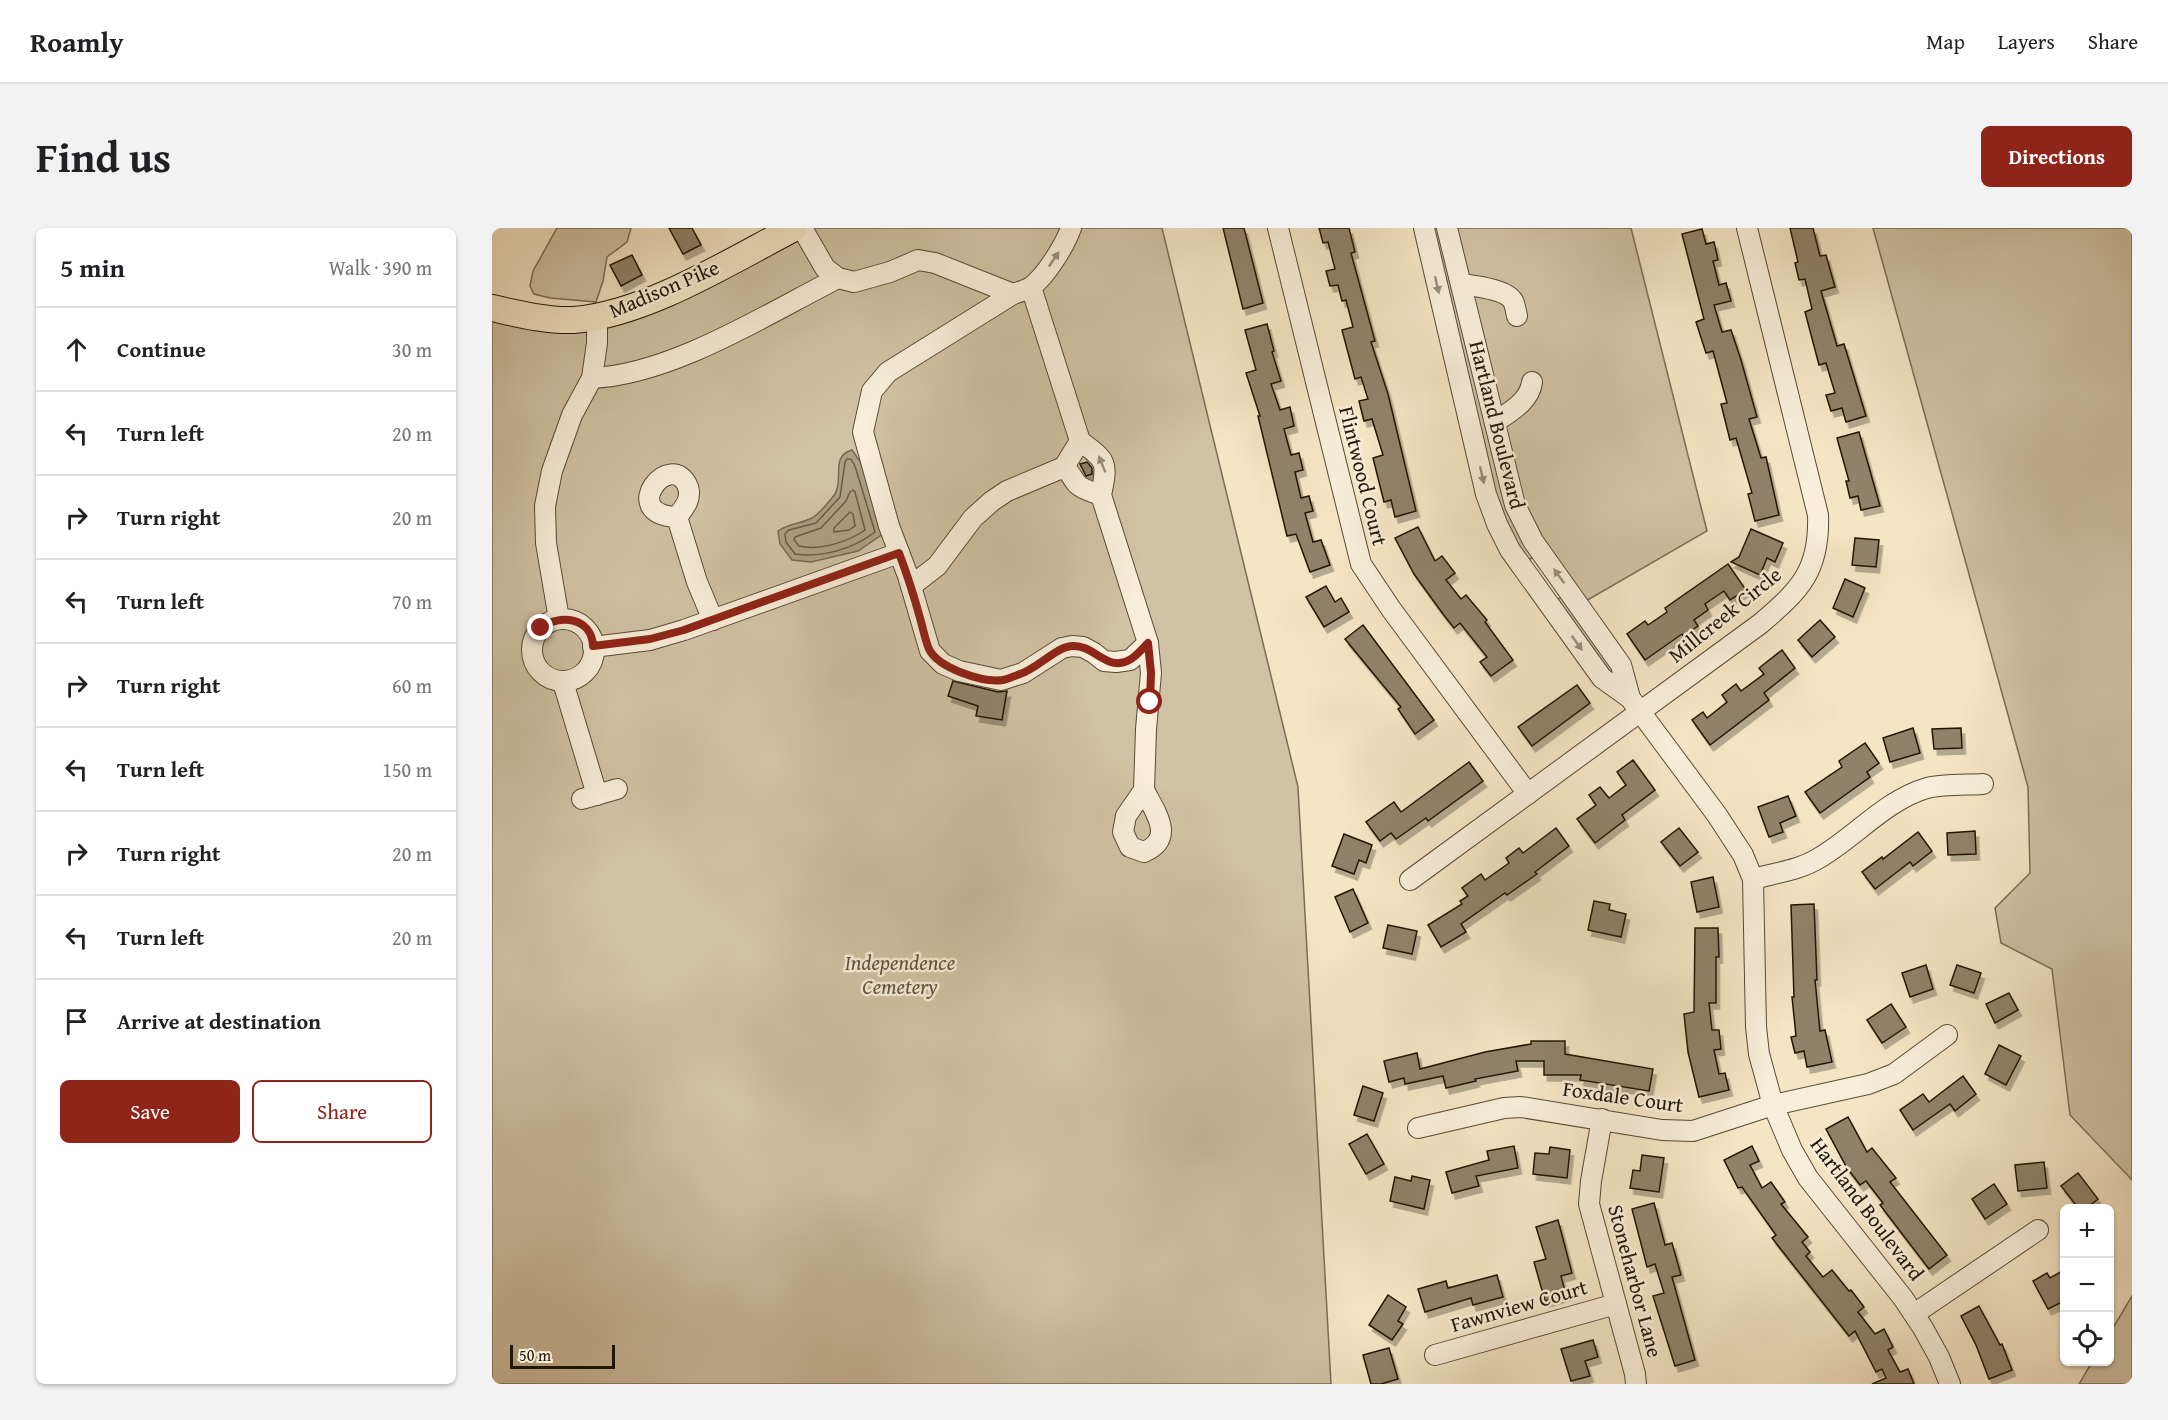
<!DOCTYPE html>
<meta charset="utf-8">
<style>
:root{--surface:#fff;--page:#f2f2f2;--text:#202124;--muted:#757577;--line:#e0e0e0;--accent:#8f2418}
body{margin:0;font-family:"Gentium Book Plus",serif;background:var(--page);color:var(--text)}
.controls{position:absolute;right:18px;bottom:18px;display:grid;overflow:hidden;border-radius:9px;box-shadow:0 2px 4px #0004}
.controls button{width:54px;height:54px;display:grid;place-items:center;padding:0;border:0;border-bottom:2px solid var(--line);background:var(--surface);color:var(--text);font:30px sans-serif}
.scale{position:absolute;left:18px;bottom:15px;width:105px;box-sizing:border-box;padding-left:6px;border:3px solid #231706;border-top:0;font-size:16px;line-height:21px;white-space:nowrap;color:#231706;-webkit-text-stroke:4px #f8eed9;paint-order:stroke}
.stop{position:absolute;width:18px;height:18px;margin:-14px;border:4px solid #8f2418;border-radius:50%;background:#fff}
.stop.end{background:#8f2418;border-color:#fff;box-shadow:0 2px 6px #0008}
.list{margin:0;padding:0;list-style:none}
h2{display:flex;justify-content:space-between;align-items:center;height:78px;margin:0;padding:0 24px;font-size:26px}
h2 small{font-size:20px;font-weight:400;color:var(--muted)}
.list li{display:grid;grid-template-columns:39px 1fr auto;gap:18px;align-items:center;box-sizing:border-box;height:84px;padding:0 24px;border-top:2px solid var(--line)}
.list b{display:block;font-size:22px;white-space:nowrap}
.list em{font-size:20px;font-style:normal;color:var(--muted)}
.actions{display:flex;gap:12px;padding:18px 24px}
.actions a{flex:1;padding:14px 0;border:2px solid var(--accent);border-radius:9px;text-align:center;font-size:21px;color:var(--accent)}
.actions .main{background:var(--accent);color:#fff}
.icon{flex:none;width:33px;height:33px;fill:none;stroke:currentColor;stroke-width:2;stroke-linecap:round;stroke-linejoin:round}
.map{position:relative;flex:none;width:1640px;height:1156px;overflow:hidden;border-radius:9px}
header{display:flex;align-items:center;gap:36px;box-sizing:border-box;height:84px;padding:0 30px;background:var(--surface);border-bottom:2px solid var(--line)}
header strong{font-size:28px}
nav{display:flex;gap:33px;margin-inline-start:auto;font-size:21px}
.intro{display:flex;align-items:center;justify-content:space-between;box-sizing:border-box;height:144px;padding:0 36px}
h1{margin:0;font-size:42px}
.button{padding:15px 27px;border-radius:9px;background:var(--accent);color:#fff;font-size:21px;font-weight:700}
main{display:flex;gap:36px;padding:0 36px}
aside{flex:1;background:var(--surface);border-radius:9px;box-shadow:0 2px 4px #0004}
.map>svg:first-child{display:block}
.green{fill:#d0c2a4;stroke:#7a6c55;stroke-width:1.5}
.water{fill:#ad9f83;stroke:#766951;stroke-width:1.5}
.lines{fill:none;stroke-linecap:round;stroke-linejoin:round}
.shore{stroke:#685b44;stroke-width:1.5}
.building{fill:#908269;stroke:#231706;stroke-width:1.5;filter:url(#shadow)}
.minor-casing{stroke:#574a36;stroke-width:22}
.major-casing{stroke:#231706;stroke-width:28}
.minor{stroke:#f8eed9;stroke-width:20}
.major{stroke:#f4e5c4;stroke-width:26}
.oneway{fill:#988d7a}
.route{stroke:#8f2418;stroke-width:8}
.labels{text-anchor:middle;stroke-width:5;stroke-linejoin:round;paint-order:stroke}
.street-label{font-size:21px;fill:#231706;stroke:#f8eed9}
.park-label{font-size:21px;font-style:italic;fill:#60533d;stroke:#f8eed9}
</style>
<header>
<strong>Roamly</strong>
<nav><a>Map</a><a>Layers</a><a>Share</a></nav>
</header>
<div class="intro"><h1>Find us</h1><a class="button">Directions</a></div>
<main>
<aside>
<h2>5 min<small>Walk · 390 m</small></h2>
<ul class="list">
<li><svg class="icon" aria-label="ahead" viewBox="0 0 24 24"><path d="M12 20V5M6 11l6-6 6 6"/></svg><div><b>Continue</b></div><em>30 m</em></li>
<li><svg class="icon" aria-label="left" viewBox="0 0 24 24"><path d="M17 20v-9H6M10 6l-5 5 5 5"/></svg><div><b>Turn left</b></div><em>20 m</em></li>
<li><svg class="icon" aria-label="right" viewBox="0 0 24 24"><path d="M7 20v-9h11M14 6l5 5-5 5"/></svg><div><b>Turn right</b></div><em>20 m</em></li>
<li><svg class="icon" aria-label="left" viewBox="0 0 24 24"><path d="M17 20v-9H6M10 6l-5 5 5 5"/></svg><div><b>Turn left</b></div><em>70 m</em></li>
<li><svg class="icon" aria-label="right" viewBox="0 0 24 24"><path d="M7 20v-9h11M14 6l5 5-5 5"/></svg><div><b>Turn right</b></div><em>60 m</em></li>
<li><svg class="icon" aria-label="left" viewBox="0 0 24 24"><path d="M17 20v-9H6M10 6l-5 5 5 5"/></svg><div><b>Turn left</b></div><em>150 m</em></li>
<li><svg class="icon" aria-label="right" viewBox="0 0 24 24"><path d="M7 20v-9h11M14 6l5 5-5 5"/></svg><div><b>Turn right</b></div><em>20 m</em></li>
<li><svg class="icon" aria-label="left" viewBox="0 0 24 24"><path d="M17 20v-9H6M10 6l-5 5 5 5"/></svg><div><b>Turn left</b></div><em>20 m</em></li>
<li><svg class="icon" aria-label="arrive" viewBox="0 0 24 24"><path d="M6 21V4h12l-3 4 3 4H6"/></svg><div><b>Arrive at destination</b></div></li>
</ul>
<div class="actions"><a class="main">Save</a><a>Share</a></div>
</aside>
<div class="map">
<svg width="1640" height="1156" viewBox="0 0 1640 1156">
<defs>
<filter id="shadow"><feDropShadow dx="3.5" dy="6" stdDeviation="0" flood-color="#0004"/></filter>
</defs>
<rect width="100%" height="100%" fill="#f4e5c4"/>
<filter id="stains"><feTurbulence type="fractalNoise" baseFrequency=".00333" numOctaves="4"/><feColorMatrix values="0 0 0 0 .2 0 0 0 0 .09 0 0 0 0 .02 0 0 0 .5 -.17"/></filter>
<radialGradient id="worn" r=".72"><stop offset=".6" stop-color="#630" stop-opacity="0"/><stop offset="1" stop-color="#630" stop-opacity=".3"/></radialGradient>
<g class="green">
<polygon points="65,0 139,0 135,14 115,29 111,53 104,74 58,70 42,66 38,58 41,43"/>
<polygon points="302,0 670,0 806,559 839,1156 0,1156 0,80 79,92"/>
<polygon points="938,0 950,0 1041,330 1034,332 1011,289 1001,260"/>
<polygon points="955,0 1139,0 1215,303 1087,377 1041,313"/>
<polygon points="1381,0 1640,0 1640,952 1578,887 1560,741 1509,715 1503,680 1538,645 1536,559"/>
<polygon points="1071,368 1124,439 1122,446 1117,445 1065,372"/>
<polygon points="1640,1068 1640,1156 1587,1156 1600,1134 1618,1134 1618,1105"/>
</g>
<path class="water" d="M360,222L369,235L391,306L366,323L319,334L300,332L288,316L286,303C297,295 309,296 320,290C327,286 338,273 343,266C352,251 338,228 360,222Z"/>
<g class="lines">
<g class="shore">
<path d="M355,231H359L363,238L383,304C361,321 330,330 303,326L294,314L293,306L297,302L324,295L348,269L353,234Z"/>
<path d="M361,262L363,264L373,302C356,314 327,323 307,318L302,312L303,309L329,300L354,273L358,264Z"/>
<polygon points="358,284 361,286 363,298 357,302 342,304 342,300"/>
</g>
</g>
<g class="building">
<polygon points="177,0 200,0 209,17 191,26"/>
<polygon points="731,0 752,0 771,75 751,81"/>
<polygon points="827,0 857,0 863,24 859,25 883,113 879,114 896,166 924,283 903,289 899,272 892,274 881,230 891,227 880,191 872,193 867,173 876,171 869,149 863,151 850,102 861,99 854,72 850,73 846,57 838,58 834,43 843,41 836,14 831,15"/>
<polygon points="1298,0 1321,0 1328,28 1334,27 1343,59 1329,63 1345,118 1352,116 1374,188 1354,194 1350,180 1339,183 1334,167 1343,165 1334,135 1327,137 1313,84 1320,81 1313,51 1307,52 1303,35 1306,34"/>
<polygon points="1210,1 1214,16 1222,14 1226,32 1221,33 1227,57 1234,55 1239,73 1222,77 1230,104 1239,102 1249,132 1265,189 1257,191 1269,230 1274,229 1287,287 1263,293 1256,266 1260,265 1244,210 1238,212 1229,176 1235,175 1221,123 1214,125 1204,94 1212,91 1190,6"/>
<polygon points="140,27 150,47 129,58 118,37"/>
<polygon points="775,96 782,123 780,124 789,153 779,156 788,182 798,179 802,198 792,201 799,227 807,225 811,242 803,244 809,270 817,268 821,283 813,285 821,314 829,312 838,337 818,344 804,306 795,308 766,188 768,188 754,145 764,142 753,102"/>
<polygon points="1367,204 1388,278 1369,282 1366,268 1358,270 1354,253 1357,253 1345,210"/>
<polygon points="595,234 600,240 600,246 594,248 588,236"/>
<polygon points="926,299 943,333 950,328 963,345 954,352 969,371 974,367 995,392 993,394 1021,432 999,448 988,434 995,429 968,395 962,400 951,386 922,346 903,310"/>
<polygon points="1259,301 1291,315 1283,334 1275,330 1268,347 1239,334 1247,329"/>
<polygon points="1363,310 1387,312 1384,339 1360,337"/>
<polygon points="1236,336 1254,362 1238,372 1232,363 1213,376 1216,382 1202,392 1206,398 1191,408 1190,406 1153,432 1135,406 1153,393 1156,397 1175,384 1173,380"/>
<polygon points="1353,351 1373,360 1361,389 1341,380"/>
<polygon points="834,358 843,374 849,370 857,384 832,399 814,369"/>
<polygon points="1328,392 1343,409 1320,429 1306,412"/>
<polygon points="871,397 942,492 923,506 906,481 909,479 853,411"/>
<polygon points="1290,422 1303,440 1272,465 1277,472 1218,517 1200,492 1211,484 1215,490 1235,474 1230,467 1244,456 1249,463 1272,446 1267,440"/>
<polygon points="461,453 506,464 515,463 510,492 484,488 486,478 456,468"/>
<polygon points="1085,457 1098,475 1040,518 1026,499"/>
<polygon points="1421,500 1428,525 1398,534 1391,510"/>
<polygon points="1469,500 1470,520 1442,521 1440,501"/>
<polygon points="1373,515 1387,535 1375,544 1378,549 1328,585 1313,564 1350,539 1347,533"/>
<polygon points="1141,532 1163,562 1130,587 1133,592 1103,615 1085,591 1104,577 1097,567 1108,559 1117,570 1134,557 1125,544"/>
<polygon points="977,534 991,553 936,593 934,590 904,611 899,605 888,613 874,594 902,574 909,584"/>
<polygon points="1296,568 1304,588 1288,595 1291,604 1277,609 1266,579"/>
<polygon points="1064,600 1077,618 1043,644 1045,646 1015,667 1013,665 969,696 974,704 949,719 936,697 970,676 968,673 976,668 970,660 989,646 993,652 1017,635 1014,630 1027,620 1031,625"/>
<polygon points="1187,600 1206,624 1188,638 1169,614"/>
<polygon points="1483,603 1484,626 1456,627 1455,605"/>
<polygon points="1426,604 1440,623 1421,638 1418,634 1383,661 1370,644 1390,629 1391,631"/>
<polygon points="852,606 880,617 874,635 867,632 862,646 840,638"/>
<polygon points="1221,649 1227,679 1205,684 1199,654"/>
<polygon points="861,661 876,695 858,704 843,669"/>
<polygon points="1102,673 1118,676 1117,682 1134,686 1129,709 1096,702"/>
<polygon points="1322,676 1325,752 1323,752 1328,803 1333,802 1340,834 1315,839 1312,823 1303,825 1299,809 1304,808 1300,769 1302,769 1299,677"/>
<polygon points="896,697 925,703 920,726 891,720"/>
<polygon points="1203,700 1226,700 1227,729 1224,729 1224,775 1217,775 1220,802 1227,802 1229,821 1222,822 1227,846 1233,845 1237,862 1207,869 1196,824 1192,786 1202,784"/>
<polygon points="1434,737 1441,761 1418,769 1410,745"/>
<polygon points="1465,737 1489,745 1482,765 1458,757"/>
<polygon points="1517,765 1526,782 1503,795 1494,776"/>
<polygon points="1399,776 1414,799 1390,815 1375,792"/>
<polygon points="1039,813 1073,813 1073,826 1161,841 1157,863 1088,852 1089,847 1052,847 1052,833 1024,833 1026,843 983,851 984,853 954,860 951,848 913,856 912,850 897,854 892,833 925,825 928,841 993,824 1039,816"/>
<polygon points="1507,817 1529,828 1514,857 1493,846"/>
<polygon points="1471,848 1484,866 1463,883 1458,876 1421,902 1408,882 1431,866 1437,874"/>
<polygon points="871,858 891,865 882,893 862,887"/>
<polygon points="1356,889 1375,924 1380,920 1404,950 1398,954 1455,1027 1437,1041 1388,977 1391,975 1374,953 1368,957 1355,940 1334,901"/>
<polygon points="875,906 892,936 874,946 857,916"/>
<polygon points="1022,918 1026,940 984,948 987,958 960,965 954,944 997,932 995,923"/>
<polygon points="1260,918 1267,933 1258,937 1270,960 1279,954 1293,974 1289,976 1316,1009 1310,1014 1318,1024 1314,1028 1331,1049 1340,1042 1357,1063 1359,1062 1372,1079 1366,1084 1383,1106 1392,1101 1401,1119 1396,1122 1408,1144 1416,1141 1422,1156 1380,1156 1394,1150 1390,1141 1384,1144 1363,1103 1357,1108 1280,1010 1284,1007 1250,959 1246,960 1232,932"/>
<polygon points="1058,919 1078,922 1075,950 1041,946 1043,925 1057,926"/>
<polygon points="1150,927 1172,930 1167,964 1138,960 1141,942 1148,943"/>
<polygon points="1552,934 1555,960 1526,963 1523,937"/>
<polygon points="1586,945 1606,971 1593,981 1587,981 1569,958"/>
<polygon points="920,948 938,952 932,981 898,973 903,949 919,953"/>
<polygon points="1502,956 1515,976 1493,991 1480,971"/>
<polygon points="1162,975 1173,1017 1180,1015 1189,1047 1180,1049 1203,1132 1183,1138 1161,1068 1172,1065 1163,1036 1155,1039 1140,981"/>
<polygon points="1066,992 1080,1045 1069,1048 1074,1067 1053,1073 1042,1034 1054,1031 1044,999"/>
<polygon points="1572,1042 1572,1073 1556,1081 1541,1053 1555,1045 1558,1050"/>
<polygon points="1005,1047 1011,1069 981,1077 979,1070 933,1084 926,1061 954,1053 956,1060"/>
<polygon points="896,1067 914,1079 906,1093 911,1096 900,1112 877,1097"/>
<polygon points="1487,1078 1508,1117 1510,1116 1520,1142 1497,1151 1484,1117 1469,1088"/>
<polygon points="1101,1112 1106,1129 1093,1133 1098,1148 1079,1153 1069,1121"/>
<polygon points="897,1120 906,1151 889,1156 879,1156 871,1127"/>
</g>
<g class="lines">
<defs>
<g id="minor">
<polyline points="310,0 333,40 346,50 362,54 398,44 426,32 443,35 521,66"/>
<polyline points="786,0 869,336 899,381 1036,566"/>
<polyline points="932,0 994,266 1005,296 1018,322 1110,450 1138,470"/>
<polyline points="955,0 1023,277 1041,313 1129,437 1138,470 1225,587 1251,627 1261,651 1264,799 1267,826 1281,877 1300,922 1316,950 1411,1070 1431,1100 1447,1129 1458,1156"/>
<path d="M969,56C982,58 1014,61 1021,73C1023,77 1024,83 1025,88"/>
<path d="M539,59L588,213C615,233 616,234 609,267L656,415L638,432L624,434L612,433L602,425L591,419L580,418L570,420L531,445L509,452L467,443L451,436L438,423L416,348L397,298L371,204L380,163L396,144L521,66C527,64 534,62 539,59C554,48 573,17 579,0"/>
<path d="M100,150C179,147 275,86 346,50"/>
<path d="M1003,194C1018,184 1038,173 1040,154"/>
<path d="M588,213L572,239C578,244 580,250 585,256C591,262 601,264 609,267"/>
<path d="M185,289C124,286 180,219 196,259C200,271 192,280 185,289L205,354L221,392"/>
<polyline points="419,358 445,338 481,290 500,273 515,263 572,239"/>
<circle cx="71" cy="422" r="31"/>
<polyline points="67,391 54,315 53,278 60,243 80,187 100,150 105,115 105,89"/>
<polyline points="101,419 158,412 192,402 407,325"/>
<polyline points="71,454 105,567"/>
<path d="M652,562C663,584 684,610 652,624L638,619L631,604L634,588L652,562L654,501L659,445L656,415"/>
<polyline points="90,571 125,561"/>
<path d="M1261,651C1283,645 1308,642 1327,630C1363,609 1394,572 1435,560C1452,556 1473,557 1491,556"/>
<path d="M918,652L1268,396C1308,362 1328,343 1326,287L1255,0"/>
<polyline points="1110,891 1099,953 1097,976 1143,1146 1144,1156"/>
<polyline points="926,900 1012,880 1029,879 1170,902 1201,903 1281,877 1376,856 1402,846 1455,807"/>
<polyline points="1422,1086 1546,1002"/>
<polyline points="943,1127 1124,1076"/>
</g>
<path id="major" d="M0,80C27,86 54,93 82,92C154,86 237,34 302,0"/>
</defs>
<use href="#minor" class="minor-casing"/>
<use href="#major" class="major-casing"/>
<use href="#minor" class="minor"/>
<use href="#major" class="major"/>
</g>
<defs><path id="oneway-solid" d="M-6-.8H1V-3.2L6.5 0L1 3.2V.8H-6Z" transform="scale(1.5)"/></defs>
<g class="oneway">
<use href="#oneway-solid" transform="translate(562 31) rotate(-56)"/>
<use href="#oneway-solid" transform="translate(945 57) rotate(77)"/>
<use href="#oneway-solid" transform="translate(610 236) rotate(-112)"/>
<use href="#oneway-solid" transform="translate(990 247) rotate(77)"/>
<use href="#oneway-solid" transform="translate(1067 348) rotate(-126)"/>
<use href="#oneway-solid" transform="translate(1085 415) rotate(54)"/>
</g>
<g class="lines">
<path class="route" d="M49,400C68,385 100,390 101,418L158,411L192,402L407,325C415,346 422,368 428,390C431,400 433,412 437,421C446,440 491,455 511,452C516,451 523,448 528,446C545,441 564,419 580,418C602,416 616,446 639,431C645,427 651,420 656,415L659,445L658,474"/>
</g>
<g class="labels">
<g class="street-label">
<text transform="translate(172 61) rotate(-23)" y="7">Madison Pike</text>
<text transform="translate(1005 197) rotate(76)" y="7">Hartland Boulevard</text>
<text transform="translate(871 248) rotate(76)" y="7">Flintwood Court</text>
<text transform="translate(1233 387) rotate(-39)" y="7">Millcreek Circle</text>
<text transform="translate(1131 869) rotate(8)" y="7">Foxdale Court</text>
<text transform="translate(1375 981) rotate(53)" y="7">Hartland Boulevard</text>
<text transform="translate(1143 1053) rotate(75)" y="7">Stoneharbor Lane</text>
<text transform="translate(1027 1078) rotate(-16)" y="7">Fawnview Court</text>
</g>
<g class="park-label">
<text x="408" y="742">Independence<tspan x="408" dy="24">Cemetery</tspan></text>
</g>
</g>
<rect width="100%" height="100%" filter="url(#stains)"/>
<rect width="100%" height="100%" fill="url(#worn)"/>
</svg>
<div class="controls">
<button>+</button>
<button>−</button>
<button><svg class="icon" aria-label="locate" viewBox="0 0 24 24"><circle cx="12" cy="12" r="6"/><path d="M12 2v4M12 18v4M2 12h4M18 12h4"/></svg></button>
</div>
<div class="scale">50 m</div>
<div class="stop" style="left:658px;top:474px"></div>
<div class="stop end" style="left:49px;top:400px"></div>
</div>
</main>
